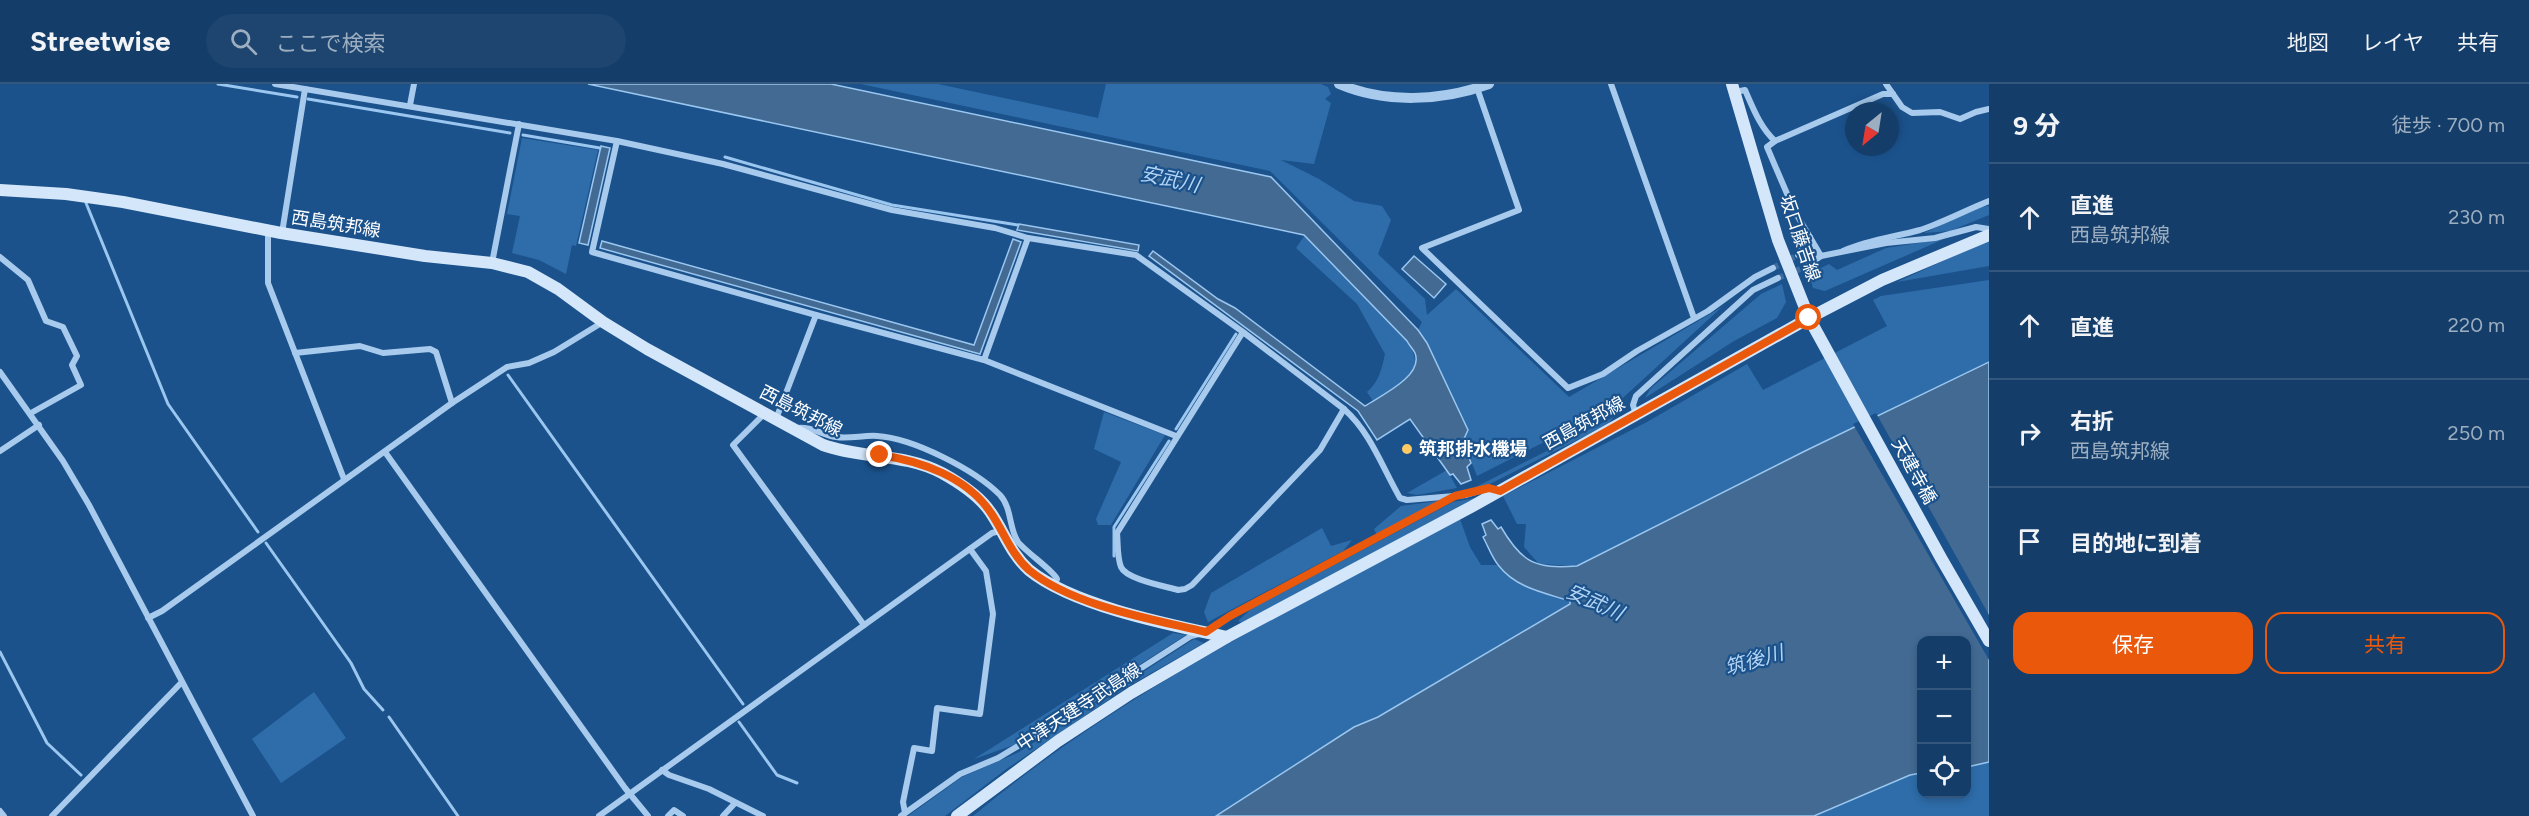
<!DOCTYPE html>
<html lang="ja">
<meta charset="utf-8">
<style>
:root{--surface:#143e69;--page:#1d456f;--text:#f1f3f6;--muted:#9daec0;--line:#33577d;--accent:#ea580c}
body{margin:0;font-family:Figtree,"Noto Sans JP",sans-serif;background:var(--page);color:var(--text)}
.controls{position:absolute;right:18px;bottom:18px;display:grid;overflow:hidden;border-radius:12px;box-shadow:0 3px 9px #0003}
.controls button{width:54px;height:54px;display:grid;place-items:center;padding:0;border:0;border-bottom:2px solid var(--line);background:var(--surface);color:var(--text);font:30px sans-serif}
.compass{position:absolute;left:1845px;top:18px;width:54px;height:54px;border-radius:50%;background:var(--surface);box-shadow:0 3px 9px #0003;rotate:210deg}
.stop{position:absolute;width:18px;height:18px;margin:-14px;border:4px solid #ea580c;border-radius:50%;background:#fff}
.stop.end{background:#ea580c;border-color:#fff;box-shadow:0 2px 6px #0008}
.list{margin:0;padding:0;list-style:none}
h2{display:flex;justify-content:space-between;align-items:center;height:78px;margin:0;padding:0 24px;font-size:26px}
h2 small{font-size:20px;font-weight:400;color:var(--muted)}
.list li{display:grid;grid-template-columns:39px 1fr auto;gap:18px;align-items:center;box-sizing:border-box;height:108px;padding:0 24px;border-top:2px solid var(--line)}
.list b{display:block;font-size:22px;white-space:nowrap}
.list p{margin:0;font-size:20px;white-space:nowrap;color:var(--muted)}
.list em{font-size:20px;font-style:normal;color:var(--muted)}
.actions{display:flex;gap:12px;padding:18px 24px}
.actions a{flex:1;padding:14px 0;border:2px solid var(--accent);border-radius:18px;text-align:center;font-size:21px;color:var(--accent)}
.actions .main{background:var(--accent);color:#fff}
.icon{flex:none;width:33px;height:33px;fill:none;stroke:currentColor;stroke-width:2;stroke-linecap:round;stroke-linejoin:round}
.map{position:relative;flex:none;width:1989px;height:732px;overflow:hidden}
header{display:flex;align-items:center;gap:36px;box-sizing:border-box;height:84px;padding:0 30px;background:var(--surface);border-bottom:2px solid var(--line)}
header strong{font-size:28px}
nav{display:flex;gap:33px;margin-inline-start:auto;font-size:21px}
.search{width:420px;height:54px;background:var(--page);display:flex;align-items:center;gap:15px;box-sizing:border-box;padding:0 21px;border-radius:33px;color:var(--muted);font-size:22px}
main{display:flex}
aside{flex:1;background:var(--surface)}
.map>svg:first-child{display:block}
.green{fill:#2e6daa}
.water{fill:#426a93;stroke:#9ac6ef;stroke-width:1.5}
.pier{fill:#1b528c}
.lines{fill:none;stroke-linecap:round;stroke-linejoin:round}
.stream{stroke:#9ac6ef;stroke-width:3}
.minor-tunnel{stroke:#3d6c9d;stroke-width:6;stroke-dasharray:6 3;stroke-linecap:butt}
.minor{stroke:#a7caed;stroke-width:6}
.tertiary{stroke:#a7caed;stroke-width:10}
.secondary{stroke:#d4e6fa;stroke-width:12}
.route{stroke:#ea580c;stroke-width:8}
.poi-dot{fill:#feca64;stroke:#1b528c;stroke-width:2}
.labels{text-anchor:middle;stroke-width:4.5;stroke-linejoin:round;paint-order:stroke}
.street-label{font-size:18px;fill:#fff;stroke:#1b528c}
.poi-label{font-size:18px;font-weight:bold;fill:#fff;stroke:#1b528c;text-anchor:start}
.water-label{font-size:20px;font-style:italic;fill:#b3d4f4;stroke:#1b528c}
</style>
<header>
<strong>Streetwise</strong>
<div class="search"><svg class="icon" aria-label="search" viewBox="0 0 24 24"><circle cx="10" cy="10" r="6"/><path d="M15 15l6 6"/></svg>ここで検索</div>
<nav><a>地図</a><a>レイヤ</a><a>共有</a></nav>
</header>
<main>
<div class="map">
<svg width="1989" height="732" viewBox="0 0 1989 732">
<rect width="100%" height="100%" fill="#1b528c"/>
<g class="green">
<polygon points="861,0 938,0 1098,34 1106,0 1321,0 1328,3 1331,10 1325,15 1331,19 1314,80 1281,76 1319,95 1354,117 1382,122 1391,136 1378,170 1425,215 1427,231 1456,205 1569,313 1722,223 1613,323 1477,392 1463,357 1468,346 1427,259 1418,246 1422,238 1270,87"/>
<polygon points="522,54 598,66 576,162 572,161 566,190 539,176 512,169 520,132 507,130"/>
<polygon points="1989,122 1989,131 1950,147 1924,149 1979,123"/>
<path d="M1305,151L1407,257C1430,292 1399,300 1373,317L1367,308C1379,298 1382,284 1385,270L1357,220L1296,164Z"/>
<polygon points="1944,155 1825,207 1813,204 1809,190 1829,180 1837,186 1886,164"/>
<polygon points="1989,156 1989,182 1897,198"/>
<polygon points="1989,196 1989,278 1805,367 1577,482 1539,480 1524,463 1526,440 1517,440 1503,412 1647,338 1747,280 1763,306 1887,242 1873,216 1881,212"/>
<polygon points="1782,200 1786,218 1777,234 1734,257 1645,314 1650,305 1761,210"/>
<polygon points="1104,328 1165,351 1111,441 1098,441 1096,435 1121,378 1094,365"/>
<polygon points="1614,333 1607,341 1478,406 1468,407"/>
<polygon points="1447,386 1457,404 1417,411 1407,409"/>
<polygon points="1476,414 1242,539 1238,537 1251,525 1453,418"/>
<polygon points="1438,417 1377,451 1374,445 1401,422"/>
<path d="M1460,435L1470,463L1481,481H1498C1520,503 1541,508 1571,517L1570,520L1378,634L1354,643L1216,732H973C1119,609 1293,524 1460,435Z"/>
<polygon points="1322,444 1331,462 1352,456 1343,467 1208,538 1204,528 1211,509"/>
<polygon points="1173,549 1186,551 1014,661 974,675"/>
<polygon points="1194,555 1204,559 1127,603 1005,686 945,732 908,732 962,693 1019,668"/>
<polygon points="314,608 346,654 281,699 252,655"/>
<polygon points="1989,678 1989,732 1814,732 1910,691 1921,689 1922,710 1966,710 1967,683"/>
</g>
<g class="water">
<path d="M588,0H831L1271,93L1418,246L1427,259L1468,346L1463,357L1471,379L1467,383L1471,396L1461,400L1453,390L1450,391L1410,335L1377,356L1358,327L1149,172L1153,167L1218,215L1235,224L1365,322C1380,312 1424,292 1415,269C1413,265 1409,261 1407,257L1304,151Z"/>
<polygon points="601,62 610,64 588,161 579,159"/>
<polygon points="1019,140 1139,161 1138,167 1017,146"/>
<polygon points="1013,155 1021,158 980,270 600,164 602,157 974,261"/>
<polygon points="1414,172 1446,200 1434,214 1402,185"/>
<path d="M1989,278V678L1967,683L1966,556H1922L1921,689L1910,691L1814,732H1216L1354,643L1378,633L1570,520V517C1545,509 1516,504 1499,482C1492,474 1488,462 1483,453L1486,451L1482,440L1491,436L1498,445L1501,443C1522,479 1535,485 1577,482L1805,367Z"/>
</g>
<polygon class="pier" points="1876,329 1989,531 1989,576 1853,340"/>
<g class="lines">
<g class="stream">
<polyline points="218,0 297,13"/>
<polyline points="308,15 510,49"/>
<polyline points="523,51 600,64"/>
<polyline points="725,73 892,121 1018,141"/>
<polyline points="86,119 168,320 258,448"/>
<polyline points="508,291 743,620"/>
<polyline points="1176,345 1236,250"/>
<polyline points="266,459 351,579 364,605 383,626"/>
<polyline points="1114,472 1114,443 1169,357"/>
<polyline points="0,568 47,659 81,691"/>
<polyline points="389,633 458,732"/>
<polyline points="739,638 777,691 797,699"/>
</g>
<g class="minor-tunnel">
<polyline points="1773,184 1798,171"/>
<polyline points="1778,194 1805,183"/>
</g>
<g class="minor">
<path d="M275,0L617,57L723,80L892,126L995,144L1028,154L1136,171L1243,248L1344,325L1320,366L1192,501L1185,505L1178,506C1164,502 1126,495 1121,483C1117,473 1118,459 1117,449L1243,248"/>
<polyline points="1611,0 1694,234"/>
<polyline points="1886,0 1902,23 1912,29 1940,28 1960,35 1976,28 1989,25"/>
<polyline points="1477,4 1519,126 1422,164 1568,304 1603,290 1637,267 1708,227 1755,193 1773,184"/>
<path d="M1735,8L1745,6C1753,24 1760,43 1775,57"/>
<polyline points="410,21 414,0"/>
<polyline points="617,57 592,168 816,231"/>
<polyline points="268,147 268,199 344,395"/>
<polyline points="282,149 305,5"/>
<path d="M1843,167C1868,156 1894,153 1920,146C1944,138 1966,126 1989,117"/>
<polyline points="1798,171 1810,153"/>
<polyline points="1821,172 1794,126 1767,63 1775,57 1883,10 1893,10"/>
<polyline points="0,173 28,196 46,237 63,243 77,272 72,281 81,301 31,329"/>
<polyline points="492,179 519,40"/>
<polyline points="1805,183 1821,172 1886,159 1935,154 1976,143 1989,145"/>
<polyline points="295,269 360,262 383,269 430,265 436,268 452,319"/>
<polyline points="984,276 1028,154"/>
<polyline points="0,288 63,377 89,421 253,732"/>
<path d="M1344,325C1371,349 1382,383 1400,414L1407,416L1466,411L1489,404L1499,407"/>
<polyline points="765,329 733,361 864,541"/>
<polyline points="1636,331 1633,321 1636,312 1753,206 1778,194"/>
<polyline points="776,335 816,231 984,276 1176,352"/>
<path d="M797,344C811,342 822,351 836,353C850,355 864,351 877,352C913,354 975,386 1000,411C1012,424 1009,445 1018,458C1026,468 1055,488 1057,495L1055,501"/>
<polyline points="0,367 39,341"/>
<polyline points="385,368 625,704 648,732"/>
<polyline points="148,534 162,527 452,319 507,283 529,279 554,268 603,238"/>
<polyline points="662,686 669,691 709,705 763,732"/>
<polyline points="0,727 4,732"/>
<polyline points="905,729 903,718 914,664 932,667 937,624 980,630 993,530 986,487 970,465"/>
<polyline points="52,732 181,599"/>
<polyline points="599,732 992,449 1000,447"/>
<polyline points="668,732 674,726 683,732"/>
<polyline points="723,732 735,719"/>
<polyline points="901,732 960,690 998,674 1045,646 1191,552 1206,548 1230,532 1455,412"/>
</g>
<path class="tertiary" d="M1339,0C1386,20 1442,17 1489,0"/>
<g class="secondary">
<polyline points="1732,0 1778,156 1809,234 1941,474 1989,557"/>
<path d="M0,106L66,110L123,118L281,149L425,172L492,179L528,188L558,205L603,238L647,265L823,361C862,375 904,369 942,389C960,399 980,412 991,429C1004,448 1011,470 1029,486C1073,522 1171,541 1227,553"/>
<polyline points="957,732 1058,657 1131,609 1227,553 1471,423 1809,234 1882,196 1989,151"/>
</g>
</g>
<g class="lines">
<path class="route" d="M880,371C921,377 967,393 991,429C1004,448 1011,470 1029,486C1073,522 1152,535 1206,548L1230,532L1455,412L1489,404L1500,407L1809,234"/>
</g>
<circle class="poi-dot" cx="1407" cy="365" r="6"/>
<g class="labels">
<g class="street-label">
<text transform="translate(336 140) rotate(9)" y="6">西島筑邦線</text>
<text transform="translate(1800 154) rotate(71)" y="6">坂口藤吉線</text>
<text transform="translate(801 327) rotate(27)" y="6">西島筑邦線</text>
<text transform="translate(1584 339) rotate(-29)" y="6">西島筑邦線</text>
<text transform="translate(1914 387) rotate(61)" y="6">天建寺橋</text>
<text transform="translate(1079 623) rotate(-33)" y="6">中津天建寺武島線</text>
</g>
<g class="poi-label">
<text x="1419" y="371">筑邦排水機場</text>
</g>
<g class="water-label">
<text transform="translate(1170 95) rotate(12)" y="7">安武川</text>
<text transform="translate(1595 518) rotate(24)" y="7">安武川</text>
<text transform="translate(1754 576) rotate(-16)" y="7">筑後川</text>
</g>
</g>
</svg>
<div class="controls">
<button>+</button>
<button>−</button>
<button><svg class="icon" aria-label="locate" viewBox="0 0 24 24"><circle cx="12" cy="12" r="6"/><path d="M12 2v4M12 18v4M2 12h4M18 12h4"/></svg></button>
</div>
<svg class="compass" viewBox="-18 -18 36 36"><path d="M0-13l5 13h-10z" fill="#e53935"/><path d="M0 13l5-13h-10z" fill="#9daec0"/></svg>
<div class="stop" style="left:1809px;top:234px"></div>
<div class="stop end" style="left:880px;top:371px"></div>
</div>
<aside>
<h2>9 分<small>徒歩 · 700 m</small></h2>
<ul class="list">
<li><svg class="icon" aria-label="ahead" viewBox="0 0 24 24"><path d="M12 20V5M6 11l6-6 6 6"/></svg><div><b>直進</b><p>西島筑邦線</p></div><em>230 m</em></li>
<li><svg class="icon" aria-label="ahead" viewBox="0 0 24 24"><path d="M12 20V5M6 11l6-6 6 6"/></svg><div><b>直進</b></div><em>220 m</em></li>
<li><svg class="icon" aria-label="right" viewBox="0 0 24 24"><path d="M7 20v-9h11M14 6l5 5-5 5"/></svg><div><b>右折</b><p>西島筑邦線</p></div><em>250 m</em></li>
<li><svg class="icon" aria-label="arrive" viewBox="0 0 24 24"><path d="M6 21V4h12l-3 4 3 4H6"/></svg><div><b>目的地に到着</b></div></li>
</ul>
<div class="actions"><a class="main">保存</a><a>共有</a></div>
</aside>
</main>
